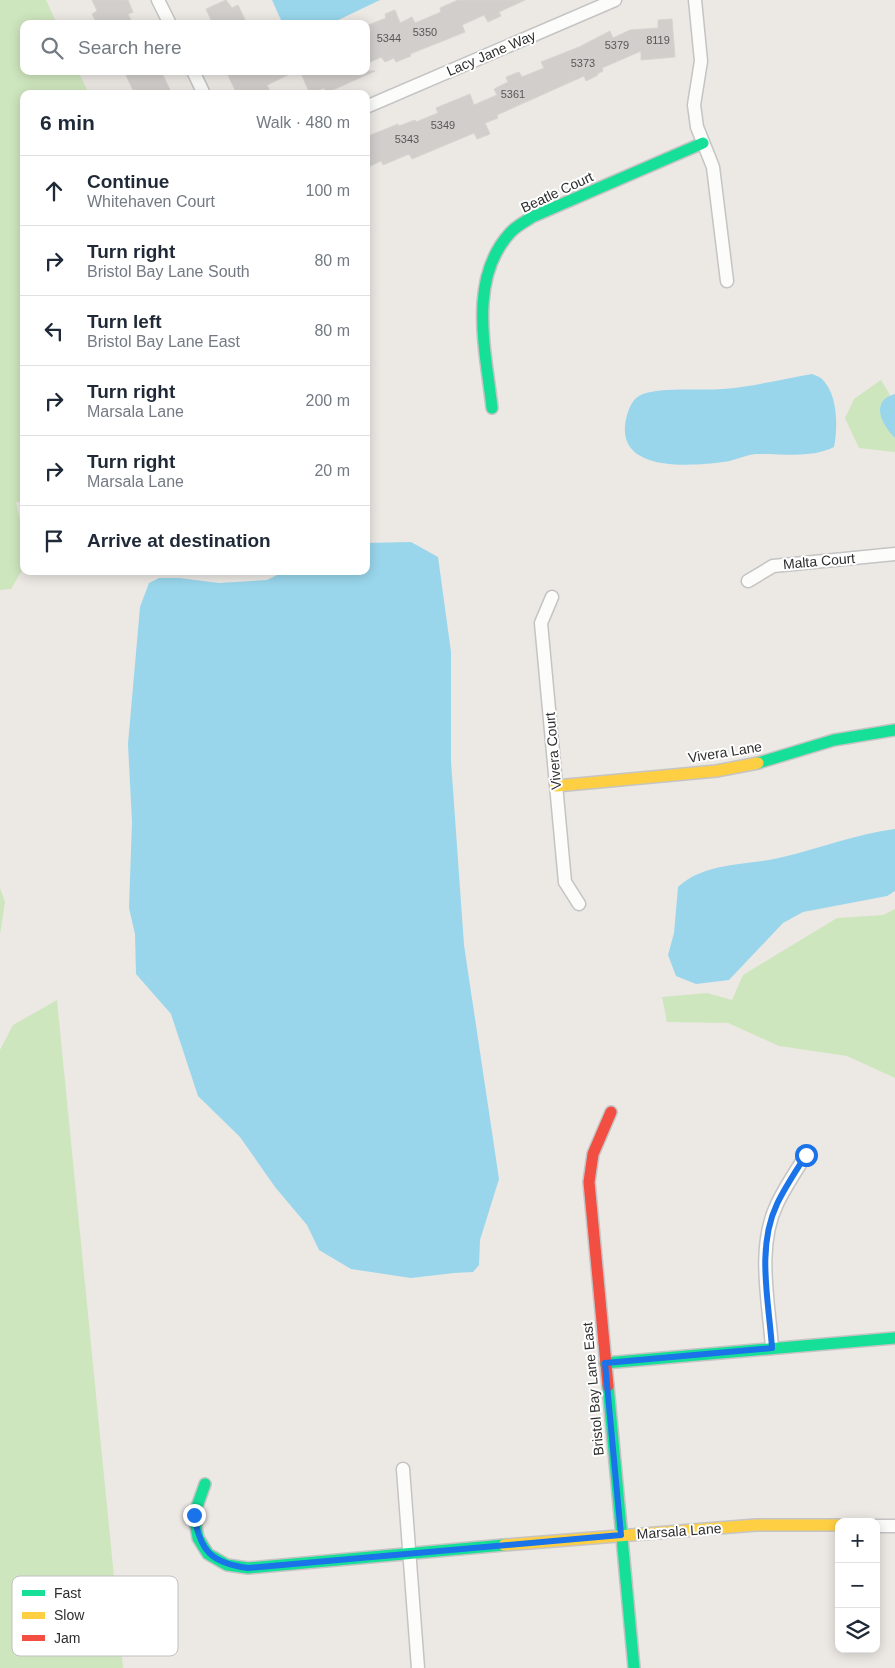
<!DOCTYPE html>
<meta charset="utf-8">
<style>
:root{--surface:#fff;--page:#f6f6f7;--text:#1f2937;--muted:#747a83;--line:#e0e1e3}
body{margin:0;font-family:Helvetica,sans-serif;background:var(--page);color:var(--text)}
.controls{position:absolute;right:15px;bottom:15px;display:grid;overflow:hidden;border-radius:10px;box-shadow:0 2px 12px #0003}
.controls button{width:45px;height:45px;display:grid;place-items:center;padding:0;border:0;border-bottom:1px solid var(--line);background:var(--surface);color:var(--text);font:25px sans-serif}
.stop{position:absolute;width:15px;height:15px;margin:-11px;border:4px solid #1a73e8;border-radius:50%;background:#fff}
.stop.end{background:#1a73e8;border-color:#fff;box-shadow:0 1px 5px #0008}
.list{margin:0;padding:0;list-style:none}
h2{display:flex;justify-content:space-between;align-items:center;height:65px;margin:0;padding:0 20px;font-size:21px}
h2 small{font-size:16px;font-weight:400;color:var(--muted)}
.list li{display:grid;grid-template-columns:32px 1fr auto;gap:15px;align-items:center;box-sizing:border-box;height:70px;padding:0 20px;border-top:1px solid var(--line)}
.list b{display:block;font-size:19px;white-space:nowrap}
.list p{margin:0;font-size:16px;white-space:nowrap;color:var(--muted)}
.list em{font-size:16px;font-style:normal;color:var(--muted)}
.icon{flex:none;width:28px;height:28px;fill:none;stroke:currentColor;stroke-width:2;stroke-linecap:round;stroke-linejoin:round}
.map{position:relative;flex:none;width:895px;height:1668px;overflow:hidden}
.search{position:absolute;background:var(--surface);box-shadow:0 2px 12px #0003;left:20px;top:20px;width:350px;height:55px;display:flex;align-items:center;gap:12px;box-sizing:border-box;padding:0 18px;border-radius:10px;color:var(--muted);font-size:19px}
.panel{position:absolute;background:var(--surface);box-shadow:0 2px 12px #0003;left:20px;top:90px;width:350px;height:485px;border-radius:10px}
.map>svg:first-child{display:block}
.green{fill:#cee6be}
.water{fill:#99d6ec}
.building{fill:#d1cecb;stroke:#d7d4d0}
.lines{fill:none;stroke-linecap:round;stroke-linejoin:round}
.street-casing{stroke:#c5c4c5;stroke-width:15}
.fast-casing{stroke:#c5c4c5;stroke-width:14}
.slow-casing{stroke:#c5c4c5;stroke-width:14}
.jam-casing{stroke:#c5c4c5;stroke-width:14}
.street{stroke:#fcfcfb;stroke-width:12}
.fast{stroke:#16e098;stroke-width:11}
.slow{stroke:#ffcf43;stroke-width:11}
.jam{stroke:#f24e42;stroke-width:11}
.route{stroke:#1a73e8;stroke-width:6}
.labels{text-anchor:middle;stroke-width:4;stroke-linejoin:round;paint-order:stroke}
.number-label{font-size:11px;fill:#585857}
.street-label{font-size:14px;fill:#2e2e2e;stroke:#fff}
.key{fill:#fff;stroke:#c0c0c0;stroke-width:1}
.key-label{font-size:14px;fill:#2e2e2e}
</style>
<div class="map">
<svg width="895" height="1668" viewBox="0 0 895 1668">
<rect width="100%" height="100%" fill="#ece8e4"/>
<g class="green">
<polygon points="0,0 46,0 57,24 24,24 24,71 78,71 89,94 24,94 24,502 16,502 24,538 24,567 11,589 0,590"/>
<polygon points="881,380 890,395 880,407 895,438 895,452 859,448 845,418 854,399"/>
<polygon points="0,888 5,902 0,935"/>
<polygon points="895,909 895,1078 847,1056 779,1046 728,1023 667,1022 662,997 707,993 732,1000 743,975 837,918 883,915"/>
<polygon points="57,1000 123,1668 0,1668 0,1050 13,1025"/>
</g>
<g class="water">
<polygon points="272,0 380,0 330,24 287,24 281,20"/>
<path d="M812,374C815,375 820,377 822,379C838,394 838,428 834,447C809,459 783,453 756,454C745,455 734,461 723,462C692,466 621,472 625,426C626,416 630,401 639,396C656,386 702,391 722,389C752,387 782,379 812,374Z"/>
<path d="M895,394V438C882,425 869,401 895,394Z"/>
<polygon points="411,542 438,557 451,652 451,761 464,945 499,1179 480,1240 479,1265 473,1272 454,1273 411,1278 351,1269 319,1250 307,1225 275,1187 240,1137 198,1096 171,1014 136,974 135,934 129,908 132,822 128,744 140,607 149,583 159,578 179,578 219,583 267,580 285,571 366,571 366,543"/>
<path d="M895,829V891L887,896L803,912L783,923L729,980L696,984L676,976L668,955L674,933L678,887C706,861 747,866 783,857C821,848 856,834 895,829Z"/>
</g>
<g class="building">
<polygon points="92,0 128,0 133,12 128,14 133,24 97,24 92,14 97,11"/>
<polygon points="226,0 232,8 238,5 247,24 213,24 206,9"/>
<polygon points="458,0 525,0 499,12 501,16 488,22 484,15 462,25 465,32 410,54 411,56 396,62 394,58 385,62 381,57 366,64 366,26 386,18 385,14 395,10 400,23 412,17 415,23 441,12 440,8"/>
<polygon points="672,19 675,57 641,60 641,51 602,68 603,71 597,74 598,75 586,81 584,76 497,115 498,118 485,123 490,134 477,139 474,133 412,159 409,154 383,165 381,161 366,168 366,137 398,124 399,126 415,120 416,122 438,113 436,108 470,94 474,105 497,95 494,89 508,82 506,77 519,72 522,77 544,68 541,62 579,47 610,31 613,38 630,30 658,28 658,20"/>
<polygon points="124,71 161,71 172,94 135,94"/>
<polygon points="226,71 296,71 267,85 271,94 237,94"/>
<polygon points="300,71 375,71 326,93 324,88 310,94"/>
</g>
<g class="lines">
<defs>
<g id="street">
<polyline points="158,0 170,24"/>
<polyline points="695,0 701,61 694,105 697,127 713,167 727,281"/>
<polyline points="193,71 204,94"/>
<polyline points="366,107 615,0"/>
<polyline points="748,581 773,566 895,554"/>
<polyline points="552,597 541,623 565,882 579,904"/>
<path d="M772,1348C769,1302 756,1248 777,1204C785,1187 796,1171 806,1155"/>
<polyline points="403,1469 418,1668"/>
<polyline points="876,1526 895,1526"/>
</g>
<g id="fast">
<path d="M492,408C486,352 467,280 510,233C516,226 525,222 532,217L703,143"/>
<polyline points="758,763 834,740 895,730"/>
<polyline points="605,1363 895,1338"/>
<polyline points="608,1386 634,1668"/>
<polyline points="205,1484 194,1515 198,1538 208,1554 227,1565 248,1568 504,1545"/>
</g>
<g id="slow">
<polyline points="556,786 716,771 758,763"/>
<polyline points="504,1545 756,1525 839,1525"/>
</g>
<polyline id="jam" points="608,1386 589,1182 593,1154 611,1112"/>
</defs>
<use href="#street" class="street-casing"/>
<use href="#fast" class="fast-casing"/>
<use href="#slow" class="slow-casing"/>
<use href="#jam" class="jam-casing"/>
<use href="#street" class="street"/>
<use href="#fast" class="fast"/>
<use href="#slow" class="slow"/>
<use href="#jam" class="jam"/>
</g>
<g class="lines">
<path class="route" d="M194,1515C200,1551 211,1563 248,1568L621,1535L605,1363L772,1348C769,1302 756,1248 777,1204C785,1187 796,1171 806,1155"/>
</g>
<g class="labels">
<g class="number-label">
<text x="425" y="36">5350</text>
<text x="389" y="42">5344</text>
<text x="658" y="44">8119</text>
<text x="617" y="49">5379</text>
<text x="583" y="67">5373</text>
<text x="513" y="98">5361</text>
<text x="443" y="129">5349</text>
<text x="407" y="143">5343</text>
</g>
<g class="street-label">
<text transform="translate(491 53) rotate(-23)" y="5">Lacy Jane Way</text>
<text transform="translate(557 192) rotate(-25)" y="5">Beatle Court</text>
<text transform="translate(819 561) rotate(-5)" y="5">Malta Court</text>
<text transform="translate(553 751) rotate(-95)" y="5">Vivera Court</text>
<text transform="translate(725 752) rotate(-9)" y="5">Vivera Lane</text>
<text transform="translate(593 1389) rotate(-95)" y="5">Bristol Bay Lane East</text>
<text transform="translate(679 1531) rotate(-4)" y="5">Marsala Lane</text>
</g>
</g>
<rect x="12" y="1576" width="166" height="80" rx="8" class="key"/>
<rect x="22" y="1590" width="23" height="6" fill="#16e098"/>
<rect x="22" y="1612" width="23" height="7" fill="#ffcf43"/>
<rect x="22" y="1635" width="23" height="6" fill="#f24e42"/>
<g class="key-label">
<text x="54" y="1598">Fast</text>
<text x="54" y="1620">Slow</text>
<text x="54" y="1643">Jam</text>
</g>
</svg>
<div class="controls">
<button>+</button>
<button>−</button>
<button><svg class="icon" aria-label="layers" viewBox="0 0 24 24"><path d="M12 4l9 5-9 5-9-5zM3 14l9 5 9-5"/></svg></button>
</div>
<div class="stop" style="left:806px;top:1155px"></div>
<div class="stop end" style="left:194px;top:1515px"></div>
<div class="search"><svg class="icon" aria-label="search" viewBox="0 0 24 24"><circle cx="10" cy="10" r="6"/><path d="M15 15l6 6"/></svg>Search here</div>
<section class="panel">
<h2>6 min<small>Walk · 480 m</small></h2>
<ul class="list">
<li><svg class="icon" aria-label="ahead" viewBox="0 0 24 24"><path d="M12 20V5M6 11l6-6 6 6"/></svg><div><b>Continue</b><p>Whitehaven Court</p></div><em>100 m</em></li>
<li><svg class="icon" aria-label="right" viewBox="0 0 24 24"><path d="M7 20v-9h11M14 6l5 5-5 5"/></svg><div><b>Turn right</b><p>Bristol Bay Lane South</p></div><em>80 m</em></li>
<li><svg class="icon" aria-label="left" viewBox="0 0 24 24"><path d="M17 20v-9H6M10 6l-5 5 5 5"/></svg><div><b>Turn left</b><p>Bristol Bay Lane East</p></div><em>80 m</em></li>
<li><svg class="icon" aria-label="right" viewBox="0 0 24 24"><path d="M7 20v-9h11M14 6l5 5-5 5"/></svg><div><b>Turn right</b><p>Marsala Lane</p></div><em>200 m</em></li>
<li><svg class="icon" aria-label="right" viewBox="0 0 24 24"><path d="M7 20v-9h11M14 6l5 5-5 5"/></svg><div><b>Turn right</b><p>Marsala Lane</p></div><em>20 m</em></li>
<li><svg class="icon" aria-label="arrive" viewBox="0 0 24 24"><path d="M6 21V4h12l-3 4 3 4H6"/></svg><div><b>Arrive at destination</b></div></li>
</ul>
</section>
</div>
